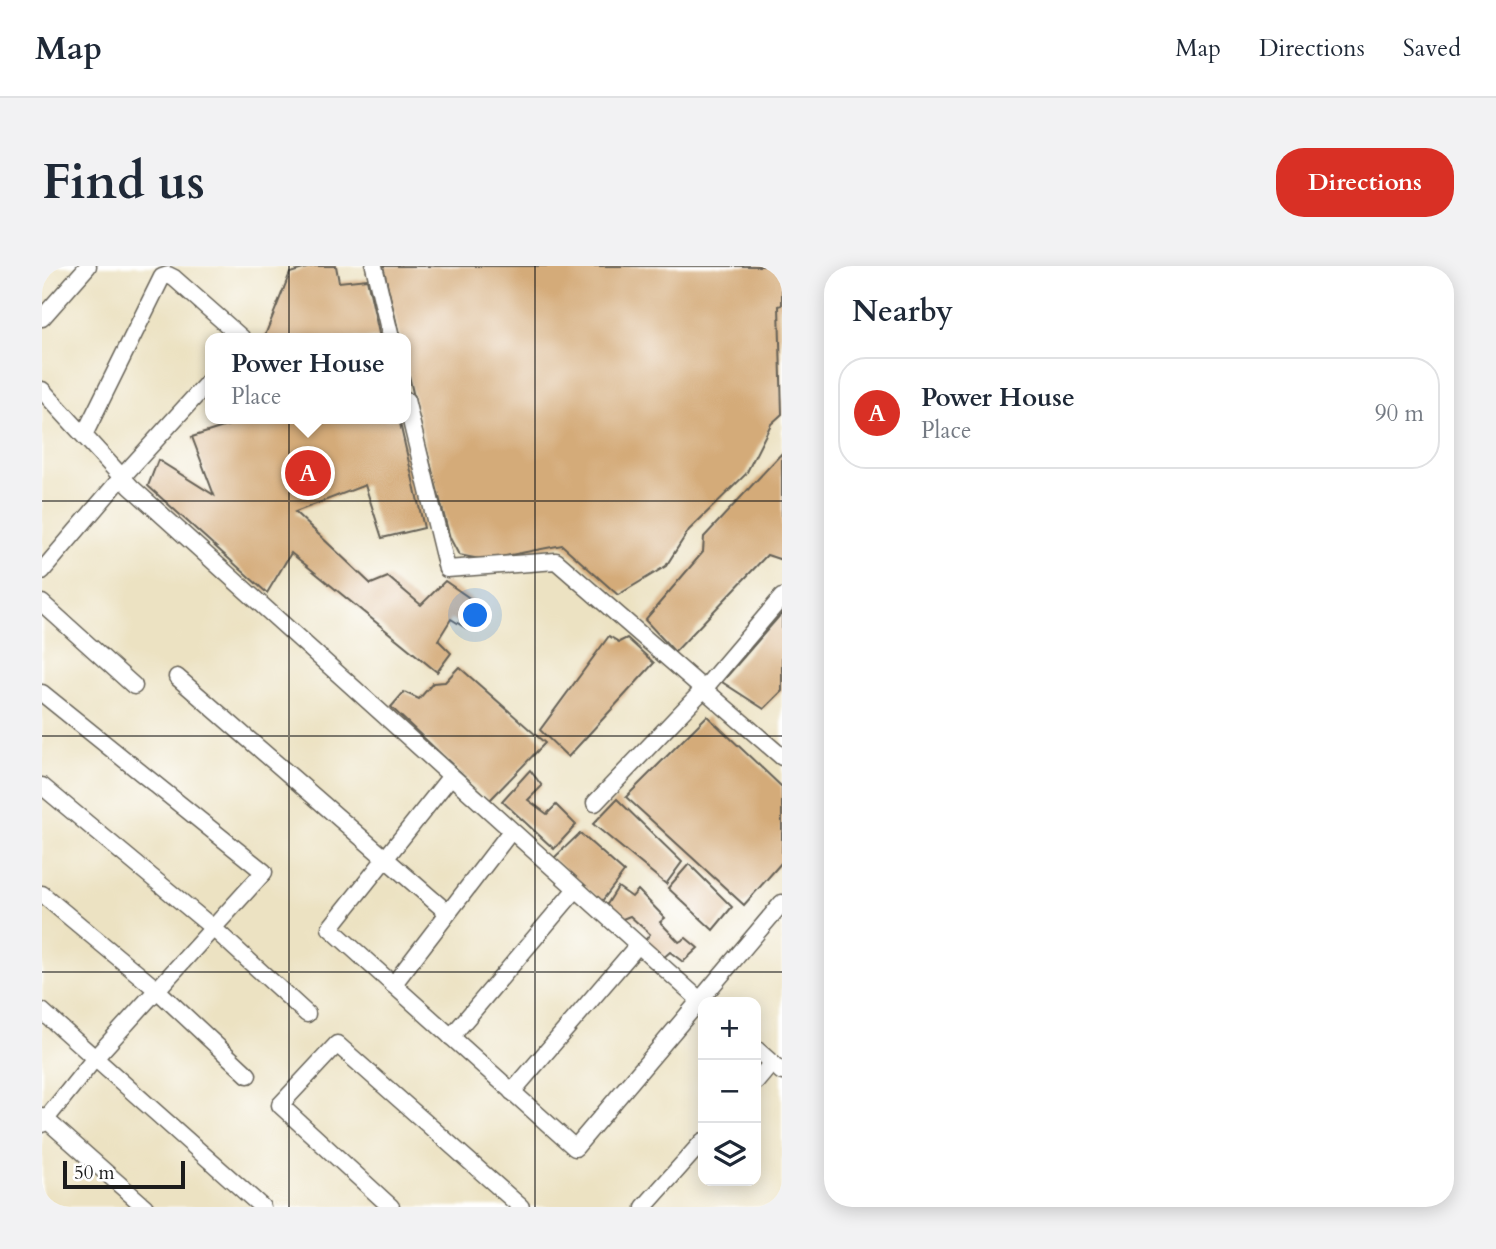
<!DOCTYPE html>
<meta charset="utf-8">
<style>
:root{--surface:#fff;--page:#f2f2f3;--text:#1f2937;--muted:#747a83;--line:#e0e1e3;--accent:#d93025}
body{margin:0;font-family:Cardo,serif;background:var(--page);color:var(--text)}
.controls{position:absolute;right:21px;bottom:21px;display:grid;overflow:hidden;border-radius:14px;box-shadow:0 4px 18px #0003}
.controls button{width:63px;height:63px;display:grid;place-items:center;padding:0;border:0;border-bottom:2px solid var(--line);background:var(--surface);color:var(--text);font:35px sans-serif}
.scale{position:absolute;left:21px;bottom:18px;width:122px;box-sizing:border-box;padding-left:7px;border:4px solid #1c1c1c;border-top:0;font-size:19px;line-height:24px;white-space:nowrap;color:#1c1c1c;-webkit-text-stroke:5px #fff;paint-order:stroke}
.you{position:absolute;left:434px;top:350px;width:24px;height:24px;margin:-18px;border:5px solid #fff;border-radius:50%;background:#1a73e8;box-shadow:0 0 0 10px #1a73e833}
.badge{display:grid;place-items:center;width:46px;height:46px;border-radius:50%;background:var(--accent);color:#fff;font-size:23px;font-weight:700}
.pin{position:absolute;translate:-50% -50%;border:4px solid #fff;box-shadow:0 2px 7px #0006}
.popup{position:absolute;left:163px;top:67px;width:206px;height:91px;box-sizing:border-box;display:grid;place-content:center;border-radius:14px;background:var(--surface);filter:drop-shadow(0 2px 5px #0005);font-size:23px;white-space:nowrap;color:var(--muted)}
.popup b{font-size:26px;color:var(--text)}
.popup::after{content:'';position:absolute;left:50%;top:100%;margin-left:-14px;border:14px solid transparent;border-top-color:var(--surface)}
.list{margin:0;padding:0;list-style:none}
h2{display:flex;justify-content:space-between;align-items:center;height:91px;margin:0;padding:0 28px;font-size:30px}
h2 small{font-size:23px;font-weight:400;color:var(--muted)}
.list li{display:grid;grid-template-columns:46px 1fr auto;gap:21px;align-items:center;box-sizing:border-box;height:112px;margin:0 14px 14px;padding:0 14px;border:2px solid var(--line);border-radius:28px}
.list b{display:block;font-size:26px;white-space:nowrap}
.list p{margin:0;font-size:23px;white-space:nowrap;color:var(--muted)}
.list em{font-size:23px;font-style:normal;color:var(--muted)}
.icon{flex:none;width:38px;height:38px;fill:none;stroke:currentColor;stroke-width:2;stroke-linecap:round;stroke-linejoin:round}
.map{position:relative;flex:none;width:740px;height:941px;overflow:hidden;border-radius:28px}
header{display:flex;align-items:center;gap:42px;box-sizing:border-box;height:98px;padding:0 35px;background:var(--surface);border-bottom:2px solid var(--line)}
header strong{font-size:33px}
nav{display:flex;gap:38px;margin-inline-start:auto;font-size:24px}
.intro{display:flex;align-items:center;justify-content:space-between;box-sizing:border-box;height:168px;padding:0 42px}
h1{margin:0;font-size:49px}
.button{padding:18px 32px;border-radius:28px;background:var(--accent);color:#fff;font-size:24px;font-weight:700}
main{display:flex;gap:42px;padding:0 42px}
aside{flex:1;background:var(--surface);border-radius:28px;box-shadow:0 4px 18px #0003}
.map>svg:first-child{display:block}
.building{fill:#d4ab79}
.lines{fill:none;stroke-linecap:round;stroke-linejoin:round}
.minor-casing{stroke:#656156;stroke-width:19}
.minor{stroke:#fff;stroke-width:16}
.grid{fill:none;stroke:#1c1c1c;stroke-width:2;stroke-opacity:0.55}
</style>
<header>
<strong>Map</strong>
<nav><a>Map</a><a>Directions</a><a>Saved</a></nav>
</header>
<div class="intro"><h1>Find us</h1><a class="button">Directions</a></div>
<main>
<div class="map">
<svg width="740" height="941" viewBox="0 0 740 941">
<rect width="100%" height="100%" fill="#fff"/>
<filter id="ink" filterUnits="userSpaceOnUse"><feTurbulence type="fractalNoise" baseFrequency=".0143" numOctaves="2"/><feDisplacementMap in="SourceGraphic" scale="14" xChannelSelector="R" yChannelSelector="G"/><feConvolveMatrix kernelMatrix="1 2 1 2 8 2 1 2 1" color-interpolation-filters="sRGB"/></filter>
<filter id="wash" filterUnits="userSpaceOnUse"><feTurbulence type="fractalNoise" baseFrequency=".00686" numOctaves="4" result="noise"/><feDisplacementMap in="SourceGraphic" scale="28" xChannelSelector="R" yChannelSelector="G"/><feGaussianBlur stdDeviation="1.57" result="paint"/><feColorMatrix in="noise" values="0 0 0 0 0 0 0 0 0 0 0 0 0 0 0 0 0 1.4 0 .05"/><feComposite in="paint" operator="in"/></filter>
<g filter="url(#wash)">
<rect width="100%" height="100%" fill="#ece2c2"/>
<g id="blocks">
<g class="building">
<polygon points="271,0 294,0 297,16 325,13 338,72 222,72 248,7"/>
<polygon points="341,0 740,0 740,39 737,40 740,148 729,158 704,208 647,264 624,300 576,329 520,279 443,294 417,289 408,272 383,178 364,97 364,72 358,72"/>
<polygon points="206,153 357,153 382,262 340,272 323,219 253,246 329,318 346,311 379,339 403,315 439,340 427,364 409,353 396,374 409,387 395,406 249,287 225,327 106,220 116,194 172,229 150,171"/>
<polygon points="740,187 740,294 725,289 633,386 603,354 661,286 662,271"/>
<polygon points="740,347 740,425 722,443 680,416"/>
<polygon points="567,370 577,376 585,372 612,397 526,491 498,464"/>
<polygon points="417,401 503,477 448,534 349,441 362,426 377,433 391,417 403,416"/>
<polygon points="665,450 740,521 740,596 702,639 584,531"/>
<polygon points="488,504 500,520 486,534 505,548 514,539 534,559 512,583 460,535"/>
<polygon points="575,533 640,596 624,618 551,558"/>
<polygon points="538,567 582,606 560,635 511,593"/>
<polygon points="647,598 690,641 671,664 626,622"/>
<polygon points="576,621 590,631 596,624 623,652 618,656 637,676 644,672 656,682 641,696 628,686 620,693 600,678 608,668 588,650 578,654 564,640"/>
</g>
</g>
</g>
<g filter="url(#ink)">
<use href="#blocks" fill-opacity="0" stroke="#656156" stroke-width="2"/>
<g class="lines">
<defs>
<g id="minor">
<polyline points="332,0 349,72"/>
<polyline points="0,52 46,0"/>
<polyline points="0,124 89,221 661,737"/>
<polyline points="364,134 405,303 514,295 740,491"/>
<polyline points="42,169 120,11 126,9 132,12 200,72"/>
<polyline points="0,305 80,211 168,114"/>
<polyline points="0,337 92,420"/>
<polyline points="135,411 406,647"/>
<polyline points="0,427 222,606 53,792 0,858"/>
<polyline points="409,510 288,662 533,882 740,637"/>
<polyline points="0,520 171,662 265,748"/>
<polyline points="553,537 661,424 740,331"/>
<polyline points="0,628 114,723 206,809"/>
<polyline points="351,719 469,565"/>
<polyline points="0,745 220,941"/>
<polyline points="409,771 534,623"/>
<polyline points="714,783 740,806"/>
<polyline points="714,816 730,797"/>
<polyline points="470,826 596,679"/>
<polyline points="0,850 103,941"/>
<polyline points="349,941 238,839 295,778 479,941"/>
<polyline points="602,941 661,875"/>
</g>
</defs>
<use href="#minor" class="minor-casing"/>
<use href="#minor" class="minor"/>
</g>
</g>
<path class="grid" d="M247,0V941M493,0V941M0,235H740M0,470H740M0,706H740"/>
</svg>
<div class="controls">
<button>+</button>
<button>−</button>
<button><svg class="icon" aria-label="layers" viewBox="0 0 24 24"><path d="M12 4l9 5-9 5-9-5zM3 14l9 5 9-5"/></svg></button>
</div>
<div class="scale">50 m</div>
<div class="you"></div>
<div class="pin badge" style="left:266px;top:207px">A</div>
<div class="popup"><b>Power House</b>Place</div>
</div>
<aside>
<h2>Nearby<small></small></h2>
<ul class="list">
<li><span class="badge">A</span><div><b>Power House</b><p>Place</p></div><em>90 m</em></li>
</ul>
</aside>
</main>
